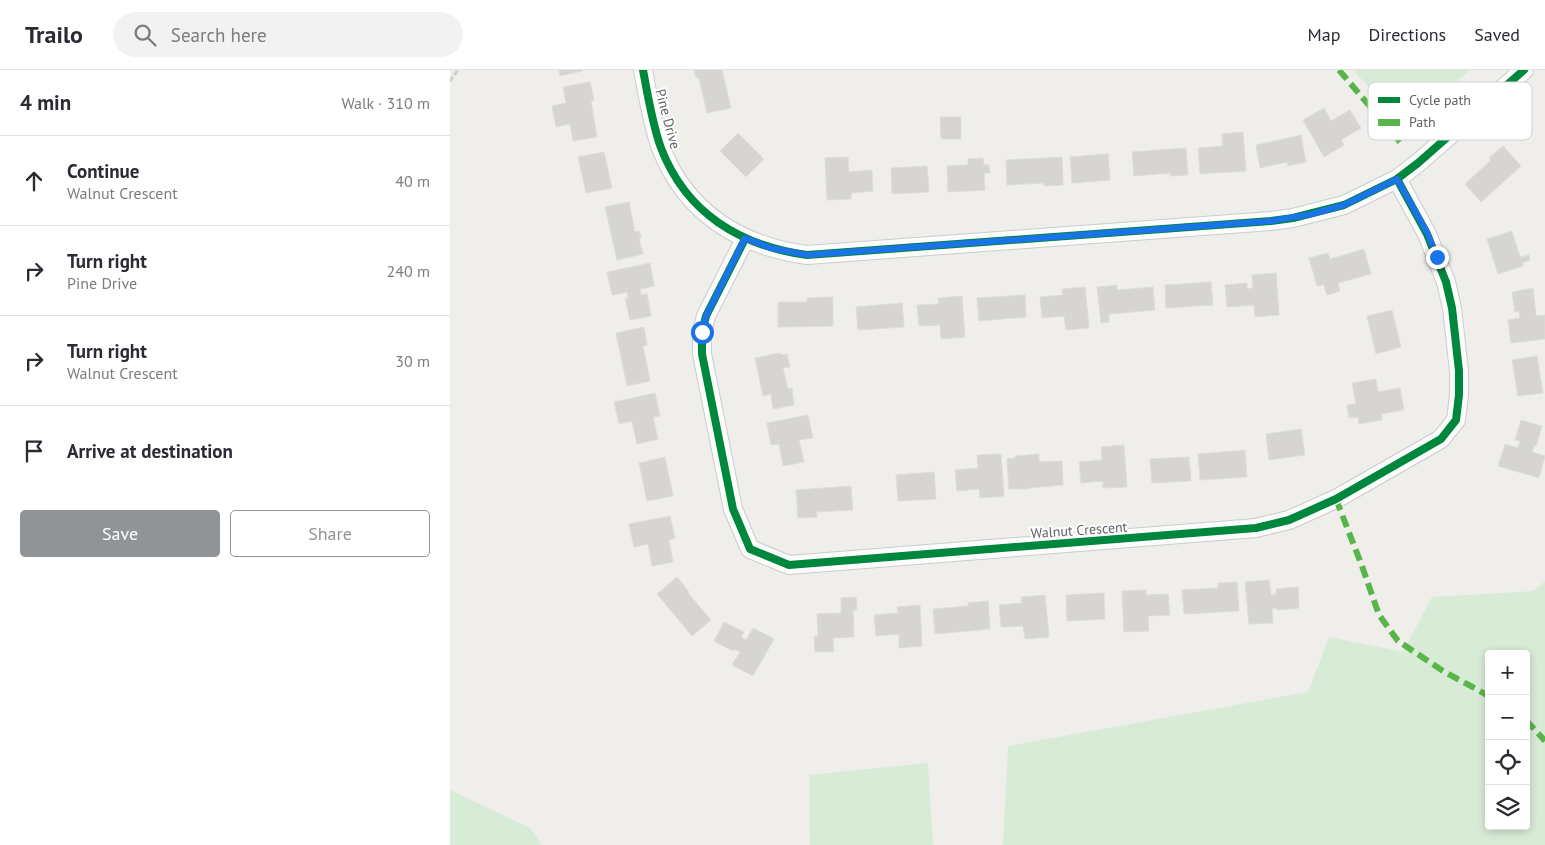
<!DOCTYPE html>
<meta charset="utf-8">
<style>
:root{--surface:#fff;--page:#f2f2f3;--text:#2b2b33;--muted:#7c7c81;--line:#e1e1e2;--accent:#919496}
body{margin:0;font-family:"PT Sans",sans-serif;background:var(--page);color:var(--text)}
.controls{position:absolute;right:15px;bottom:15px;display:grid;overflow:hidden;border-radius:5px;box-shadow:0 2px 8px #0003}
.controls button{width:45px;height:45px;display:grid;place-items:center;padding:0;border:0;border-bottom:1px solid var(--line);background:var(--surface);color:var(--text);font:25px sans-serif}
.stop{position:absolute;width:15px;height:15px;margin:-11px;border:4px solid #1a73e8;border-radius:50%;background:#fff}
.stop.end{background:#1a73e8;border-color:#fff;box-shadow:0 1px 5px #0008}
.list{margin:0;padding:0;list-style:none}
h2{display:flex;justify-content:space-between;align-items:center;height:65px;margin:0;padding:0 20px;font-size:21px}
h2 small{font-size:16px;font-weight:400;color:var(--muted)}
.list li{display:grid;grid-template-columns:32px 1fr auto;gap:15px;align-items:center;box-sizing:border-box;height:90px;padding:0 20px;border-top:1px solid var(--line)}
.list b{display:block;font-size:19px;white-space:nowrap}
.list p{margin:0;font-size:16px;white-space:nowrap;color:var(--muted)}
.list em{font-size:16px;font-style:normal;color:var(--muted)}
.actions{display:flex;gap:10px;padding:15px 20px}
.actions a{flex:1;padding:11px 0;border:1px solid var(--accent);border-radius:5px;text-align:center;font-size:18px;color:var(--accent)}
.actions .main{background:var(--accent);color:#fff}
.icon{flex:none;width:28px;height:28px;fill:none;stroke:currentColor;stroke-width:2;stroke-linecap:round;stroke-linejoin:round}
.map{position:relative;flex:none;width:1095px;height:775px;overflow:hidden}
header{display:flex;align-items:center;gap:30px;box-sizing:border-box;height:70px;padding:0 25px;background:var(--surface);border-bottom:1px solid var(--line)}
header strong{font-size:24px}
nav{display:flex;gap:28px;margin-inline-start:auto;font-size:18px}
.search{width:350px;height:45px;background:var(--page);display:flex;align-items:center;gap:12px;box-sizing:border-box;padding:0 18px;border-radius:28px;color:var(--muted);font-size:19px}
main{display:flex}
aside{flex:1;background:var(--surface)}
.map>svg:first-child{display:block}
.green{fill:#d8ebd6;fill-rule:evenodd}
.building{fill:#d6d5d3;stroke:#deddd9}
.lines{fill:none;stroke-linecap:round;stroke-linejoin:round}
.minor-casing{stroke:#cbcccc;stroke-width:20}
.path{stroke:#cacfcc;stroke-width:3;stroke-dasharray:5 2.5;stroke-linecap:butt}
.minor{stroke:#fdfcfc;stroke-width:18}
.quiet{stroke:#58b549;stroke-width:6;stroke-dasharray:12 6;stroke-linecap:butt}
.cycleway-casing{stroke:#fff;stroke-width:11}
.cycleway{stroke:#00873e;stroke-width:8}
.route{stroke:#1a73e8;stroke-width:6}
.labels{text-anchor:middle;stroke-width:4;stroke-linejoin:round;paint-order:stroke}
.street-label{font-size:14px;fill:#5f6368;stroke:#fff}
.key{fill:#fff;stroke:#cfd0d2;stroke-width:1}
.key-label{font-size:14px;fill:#5f6368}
</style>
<header>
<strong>Trailo</strong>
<div class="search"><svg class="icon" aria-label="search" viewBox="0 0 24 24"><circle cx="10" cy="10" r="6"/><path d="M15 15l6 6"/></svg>Search here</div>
<nav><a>Map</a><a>Directions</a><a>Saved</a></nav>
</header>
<main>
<aside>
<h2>4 min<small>Walk · 310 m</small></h2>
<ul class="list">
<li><svg class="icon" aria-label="ahead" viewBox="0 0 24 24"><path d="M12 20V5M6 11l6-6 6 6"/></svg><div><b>Continue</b><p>Walnut Crescent</p></div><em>40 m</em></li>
<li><svg class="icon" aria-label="right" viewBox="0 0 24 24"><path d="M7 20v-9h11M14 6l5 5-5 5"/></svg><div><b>Turn right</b><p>Pine Drive</p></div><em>240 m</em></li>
<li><svg class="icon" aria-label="right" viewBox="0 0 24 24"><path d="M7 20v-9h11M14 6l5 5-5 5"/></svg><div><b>Turn right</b><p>Walnut Crescent</p></div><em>30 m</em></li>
<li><svg class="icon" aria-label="arrive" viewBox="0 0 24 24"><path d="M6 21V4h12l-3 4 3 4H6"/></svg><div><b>Arrive at destination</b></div></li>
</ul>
<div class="actions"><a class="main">Save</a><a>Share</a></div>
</aside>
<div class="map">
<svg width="1095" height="775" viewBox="0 0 1095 775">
<rect width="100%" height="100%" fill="#efeeea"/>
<g class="green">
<polygon points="903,0 1020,0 956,56"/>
<path d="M1095,511V775H553L558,676L858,622L879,567L953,582L982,527L1083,521ZM1039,584H1076V756H1039Z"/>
<polygon points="478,693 483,775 360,775 359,705"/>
<polygon points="0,720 80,758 92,775 0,775"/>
</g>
<g class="building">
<polygon points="109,0 132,0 132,1 110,6"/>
<polygon points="244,0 272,0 281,38 257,43 249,8 246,8"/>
<polygon points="140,12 144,30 141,31 147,67 123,71 120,54 106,57 102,36 116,33 113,17"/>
<polygon points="874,38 881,51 900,40 911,58 891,70 894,75 874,87 853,50"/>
<polygon points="490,47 511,47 511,69 491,69"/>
<polygon points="793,62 796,101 750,104 748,78 773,76 772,64"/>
<polygon points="288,63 314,89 296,107 270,81"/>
<polygon points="851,65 856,92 838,96 837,92 810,98 806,75"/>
<polygon points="1053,76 1071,96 1031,132 1015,114 1041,90 1039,88"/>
<polygon points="736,78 738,105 720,106 720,103 684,106 682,82"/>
<polygon points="154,82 162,118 136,123 128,87"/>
<polygon points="658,84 660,110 622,113 620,87"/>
<polygon points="398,87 399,102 422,100 423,121 401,123 401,129 377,130 375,88"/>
<polygon points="612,87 613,115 594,116 594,113 557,115 556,90"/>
<polygon points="533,88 534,95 539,95 540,103 534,103 535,120 498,122 497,96 518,95 518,89"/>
<polygon points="477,96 479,122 442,124 441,98"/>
<polygon points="179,132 185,162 189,161 191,168 189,169 193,184 167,190 155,137"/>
<polygon points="1062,161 1070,187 1079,185 1080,190 1072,193 1073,196 1048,204 1037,169"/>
<polygon points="914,179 921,204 888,213 890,221 877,225 874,215 867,216 859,188 878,183 880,189"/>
<polygon points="200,193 204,216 190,219 191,225 197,224 201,246 180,250 175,228 178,228 177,222 162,225 157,202"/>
<polygon points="826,203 829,245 805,247 804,235 777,237 775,215 797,213 797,219 803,218 802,205"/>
<polygon points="761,212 763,235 716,238 715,215"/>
<polygon points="667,215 667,220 703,217 705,240 659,244 659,252 651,253 647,217"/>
<polygon points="635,217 639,258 616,260 614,246 592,248 590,227 613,225 612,219"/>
<polygon points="1083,218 1086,246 1095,245 1095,269 1061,273 1058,250 1070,248 1069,241 1065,242 1062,222"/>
<polygon points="575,225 576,247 529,251 527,228"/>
<polygon points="512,226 515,267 491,269 490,255 469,256 467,235 489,234 488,228"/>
<polygon points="383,227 383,256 328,257 328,232 357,232 357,228"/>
<polygon points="452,233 454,257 408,260 406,237"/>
<polygon points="942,240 951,277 926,284 917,246"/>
<polygon points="194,257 197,275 193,276 200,311 177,316 166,263"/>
<polygon points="330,283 331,285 337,284 340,297 333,298 338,319 342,318 344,335 323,339 321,324 313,326 305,288"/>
<polygon points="1087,286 1093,323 1068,326 1062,290"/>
<polygon points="926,309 928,322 950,318 954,340 931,344 932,350 909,354 908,347 899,348 897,335 906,334 902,313"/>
<polygon points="205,323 210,346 203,347 208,369 187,374 182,351 169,354 164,332"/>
<polygon points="358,345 363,368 349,370 354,392 333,396 329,374 321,375 317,353"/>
<polygon points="1071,350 1092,356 1086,376 1084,376 1082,382 1095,386 1089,408 1048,396 1055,374 1068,378 1070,371 1065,370"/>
<polygon points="851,359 855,385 819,390 816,364"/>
<polygon points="674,375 677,417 653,418 653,411 631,413 629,392 652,390 651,377"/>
<polygon points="795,380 797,407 750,410 748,384"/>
<polygon points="551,384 554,426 530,428 529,419 507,421 505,400 528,398 527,385"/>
<polygon points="589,384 589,392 612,391 613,415 578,418 578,419 559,419 557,389 565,388 565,386"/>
<polygon points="215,387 223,426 197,431 189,393"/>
<polygon points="739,387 741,411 702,413 700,389"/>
<polygon points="484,402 486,429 448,431 446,405"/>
<polygon points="401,416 403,440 366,442 367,447 348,448 346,420"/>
<polygon points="220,446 225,468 219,470 223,492 202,496 198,474 184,477 179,454"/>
<polygon points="227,507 239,522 238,523 261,550 242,566 207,524"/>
<polygon points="819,510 821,525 826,524 826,519 848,517 849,538 827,540 827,538 822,538 823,553 799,554 795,512"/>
<polygon points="787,512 789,541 734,544 732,520 768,518 768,513"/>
<polygon points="696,520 696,525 718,524 720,545 698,546 699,561 674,562 672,521"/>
<polygon points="654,523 655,549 617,551 616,525"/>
<polygon points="595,525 599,567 575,569 573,556 551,557 549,535 572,533 571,527"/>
<polygon points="406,527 407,540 403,540 404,567 383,568 384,582 365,582 364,566 368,566 367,544 391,543 391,528"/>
<polygon points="538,531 540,559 485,564 483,539 518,536 518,533"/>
<polygon points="470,535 472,576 449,578 449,564 426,566 424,545 448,543 447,537"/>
<polygon points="274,552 294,562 291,567 296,570 303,558 324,569 303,606 282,595 290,582 284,579 283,581 264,571"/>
</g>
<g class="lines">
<defs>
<g id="minor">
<path d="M193,0C198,26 202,53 211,78C236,143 290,176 357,185L821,151L843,148L894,135L947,109L968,93L1074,0"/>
<polyline points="295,169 256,246 252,262 252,284 283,439 300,479 339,495 806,458 839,450 886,429 991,369 1006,350 1009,325 1009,301 1002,238 996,212 977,164 947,109"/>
</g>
</defs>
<use href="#minor" class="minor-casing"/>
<polyline class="path" points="0,11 8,0"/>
<use href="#minor" class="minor"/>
<g class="quiet">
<polyline points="889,0 950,72"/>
<polyline points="886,429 912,496 929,545 948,571 993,601 1039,626"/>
<polyline points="1076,650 1095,671"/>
</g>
<defs>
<g id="cycleway">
<path d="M193,0C198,26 202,53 211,78C236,143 290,176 357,185L821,151L843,148L894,135L947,109L968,93L1074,0"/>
<polyline points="295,169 256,246 252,262 252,284 283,439 300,479 339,495 806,458 839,450 886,429 991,369 1006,350 1009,325 1009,301 1002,238 996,212 977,164 947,109"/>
</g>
</defs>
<use href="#cycleway" class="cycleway-casing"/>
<use href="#cycleway" class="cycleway"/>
</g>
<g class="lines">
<polyline class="route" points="252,262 256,246 295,168 321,178 357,185 821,151 862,144 894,135 947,109 978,164 987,187"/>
</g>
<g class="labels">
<g class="street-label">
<text transform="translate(218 49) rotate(75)" y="5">Pine Drive</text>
<text transform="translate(629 460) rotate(-4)" y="5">Walnut Crescent</text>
</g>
</g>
<rect x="918" y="12" width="164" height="58" rx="8" class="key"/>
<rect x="928" y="27" width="22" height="6" fill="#00873e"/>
<rect x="928" y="49" width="22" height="7" fill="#58b549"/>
<g class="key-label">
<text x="959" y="35">Cycle path</text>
<text x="959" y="57">Path</text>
</g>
</svg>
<div class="controls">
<button>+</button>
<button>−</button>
<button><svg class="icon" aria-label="locate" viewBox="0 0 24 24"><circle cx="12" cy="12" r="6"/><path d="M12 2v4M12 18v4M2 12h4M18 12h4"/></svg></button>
<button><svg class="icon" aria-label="layers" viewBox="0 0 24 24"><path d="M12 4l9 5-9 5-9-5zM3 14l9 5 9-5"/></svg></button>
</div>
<div class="stop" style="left:252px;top:262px"></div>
<div class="stop end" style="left:987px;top:187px"></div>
</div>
</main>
